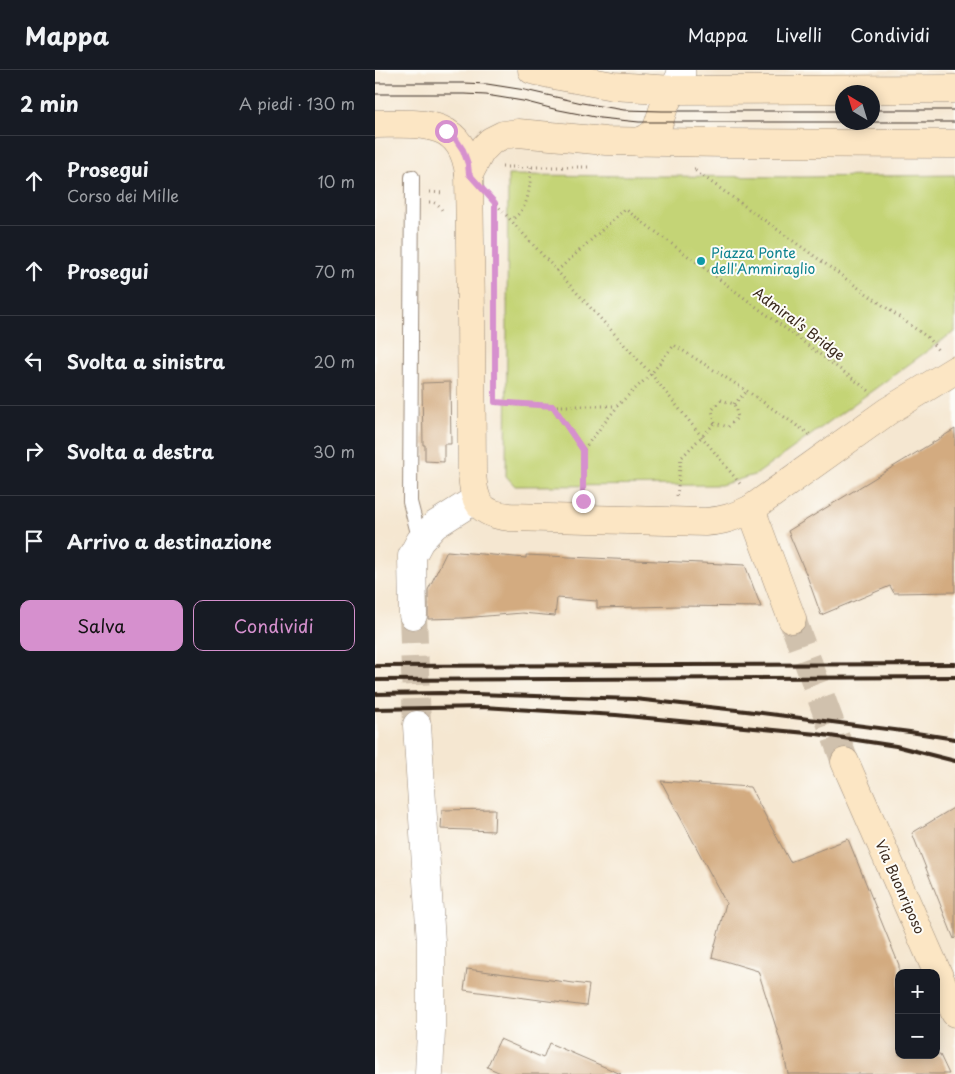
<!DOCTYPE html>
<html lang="it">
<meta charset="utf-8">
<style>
:root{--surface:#171b24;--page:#20242c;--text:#f1f3f6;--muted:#9ea1a6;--line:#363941;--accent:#d690ce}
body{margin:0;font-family:"Playpen Sans",sans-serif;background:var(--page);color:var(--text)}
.controls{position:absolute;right:15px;bottom:15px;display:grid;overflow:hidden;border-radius:10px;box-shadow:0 2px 12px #0003}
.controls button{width:45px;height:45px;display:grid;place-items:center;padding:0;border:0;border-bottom:1px solid var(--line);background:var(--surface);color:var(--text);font:25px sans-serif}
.compass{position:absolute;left:460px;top:15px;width:45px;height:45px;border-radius:50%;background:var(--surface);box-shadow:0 2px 12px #0003;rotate:322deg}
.stop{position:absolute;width:15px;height:15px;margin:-11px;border:4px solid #d690ce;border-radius:50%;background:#fff}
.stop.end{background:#d690ce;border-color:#fff;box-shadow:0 1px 5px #0008}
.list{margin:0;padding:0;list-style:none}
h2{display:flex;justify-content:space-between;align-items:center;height:65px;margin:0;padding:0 20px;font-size:21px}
h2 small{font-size:16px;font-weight:400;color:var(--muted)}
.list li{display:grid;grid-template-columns:32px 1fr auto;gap:15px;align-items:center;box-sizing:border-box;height:90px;padding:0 20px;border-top:1px solid var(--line)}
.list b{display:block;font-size:19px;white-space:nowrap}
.list p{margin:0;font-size:16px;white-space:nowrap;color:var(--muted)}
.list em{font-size:16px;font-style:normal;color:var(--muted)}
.actions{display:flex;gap:10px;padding:15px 20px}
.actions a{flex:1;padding:11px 0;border:1px solid var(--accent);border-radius:10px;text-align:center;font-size:18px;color:var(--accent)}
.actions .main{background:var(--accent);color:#111}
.icon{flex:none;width:28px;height:28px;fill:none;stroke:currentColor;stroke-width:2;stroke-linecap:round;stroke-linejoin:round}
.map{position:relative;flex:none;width:580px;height:1004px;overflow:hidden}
header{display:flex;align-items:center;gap:30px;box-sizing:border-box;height:70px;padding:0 25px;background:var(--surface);border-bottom:1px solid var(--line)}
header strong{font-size:24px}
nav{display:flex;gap:28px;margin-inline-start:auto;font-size:18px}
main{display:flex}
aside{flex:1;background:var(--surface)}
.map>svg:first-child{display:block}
.green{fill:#c4d476;stroke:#807f4a}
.building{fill:#d3ab80}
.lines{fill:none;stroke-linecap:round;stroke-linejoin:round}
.street-tunnel{stroke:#d0c1ad;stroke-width:28;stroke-dasharray:28 14;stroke-linecap:butt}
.secondary-tunnel{stroke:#d0c1ad;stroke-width:28;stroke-dasharray:28 14;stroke-linecap:butt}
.lane-casing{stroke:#988878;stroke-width:16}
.street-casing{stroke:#988878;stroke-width:29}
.secondary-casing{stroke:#988878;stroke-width:29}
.path{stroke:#988878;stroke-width:3;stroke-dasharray:1 4;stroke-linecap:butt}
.lane{stroke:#fff;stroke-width:14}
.street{stroke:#fff;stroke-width:28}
.secondary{stroke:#fce6c4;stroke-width:28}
.tram{stroke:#3b2a1e;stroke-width:1}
.rail{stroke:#3b2a1e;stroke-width:4}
.route{stroke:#d690ce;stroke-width:6}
.culture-dot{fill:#0f9aa8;stroke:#fdfcf7;stroke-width:2}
.labels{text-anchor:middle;stroke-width:4;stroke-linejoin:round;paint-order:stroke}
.culture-label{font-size:14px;fill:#0d838f;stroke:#fdfcf7;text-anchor:start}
.street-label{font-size:14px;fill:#3b2a1e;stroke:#fdfcf7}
</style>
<header>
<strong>Mappa</strong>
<nav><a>Mappa</a><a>Livelli</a><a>Condividi</a></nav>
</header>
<main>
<aside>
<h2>2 min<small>A piedi · 130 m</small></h2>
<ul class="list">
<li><svg class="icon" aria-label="ahead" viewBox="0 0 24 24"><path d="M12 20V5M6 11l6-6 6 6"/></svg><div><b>Prosegui</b><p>Corso dei Mille</p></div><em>10 m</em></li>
<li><svg class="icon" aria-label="ahead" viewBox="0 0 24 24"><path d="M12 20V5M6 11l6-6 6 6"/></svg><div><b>Prosegui</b></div><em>70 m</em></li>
<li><svg class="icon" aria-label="left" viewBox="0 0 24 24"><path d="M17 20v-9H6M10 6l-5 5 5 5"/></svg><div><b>Svolta a sinistra</b></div><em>20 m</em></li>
<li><svg class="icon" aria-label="right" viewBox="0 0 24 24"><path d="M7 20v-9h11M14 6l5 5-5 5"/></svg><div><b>Svolta a destra</b></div><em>30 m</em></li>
<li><svg class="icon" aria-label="arrive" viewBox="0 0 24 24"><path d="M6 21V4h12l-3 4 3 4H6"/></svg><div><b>Arrivo a destinazione</b></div></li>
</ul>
<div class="actions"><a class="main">Salva</a><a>Condividi</a></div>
</aside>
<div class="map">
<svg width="580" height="1004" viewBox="0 0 580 1004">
<rect width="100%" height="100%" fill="#fdfcf7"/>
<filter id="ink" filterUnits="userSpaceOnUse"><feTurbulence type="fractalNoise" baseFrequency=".02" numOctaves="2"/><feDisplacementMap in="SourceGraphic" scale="10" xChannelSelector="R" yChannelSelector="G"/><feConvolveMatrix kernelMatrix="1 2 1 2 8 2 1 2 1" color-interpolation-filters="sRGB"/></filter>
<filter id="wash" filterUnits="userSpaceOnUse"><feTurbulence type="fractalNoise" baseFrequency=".0096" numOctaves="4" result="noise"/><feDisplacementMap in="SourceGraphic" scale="20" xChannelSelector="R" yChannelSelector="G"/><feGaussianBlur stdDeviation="1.12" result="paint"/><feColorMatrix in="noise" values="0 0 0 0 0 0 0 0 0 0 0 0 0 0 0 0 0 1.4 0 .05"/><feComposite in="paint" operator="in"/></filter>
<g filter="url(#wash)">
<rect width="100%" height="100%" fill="#f5e7d1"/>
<polygon class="green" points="133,105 426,107 580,105 580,262 573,266 382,404 346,415 140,416 131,406"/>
<g id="blocks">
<g class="building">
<polygon points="75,312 76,374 69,374 69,392 50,391 50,375 48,375 47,313"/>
<polygon points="580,359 580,522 519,523 515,516 446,545 432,506 413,461"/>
<polygon points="72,481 151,488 151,485 370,495 386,537 303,536 222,538 222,531 182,528 180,546 147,543 88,548 53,549 53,520"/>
<polygon points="286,711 375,717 415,792 473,769 524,895 524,985 565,985 574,1004 413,1004 407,976 383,901 337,887 351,833"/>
<polygon points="580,737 580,868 579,869 537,763"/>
<polygon points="120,739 119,761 66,759 67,740"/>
<polygon points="92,899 214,915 211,936 89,920"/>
<polygon points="125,969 168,988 174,973 246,1004 128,1004 112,997"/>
</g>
</g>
</g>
<g filter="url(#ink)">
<use href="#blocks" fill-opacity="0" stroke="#988878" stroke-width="1"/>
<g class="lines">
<polyline class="street-tunnel" points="38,545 42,655"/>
<polyline class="secondary-tunnel" points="417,549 470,692"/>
<defs>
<polyline id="lane" points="37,107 35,432 45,471"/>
<g id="street">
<polyline points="298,20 306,5 306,0"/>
<polyline points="38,545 37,486 45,471 60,455 101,429"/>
<polyline points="42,655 56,872 56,961 54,1004"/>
</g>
<g id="secondary">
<polyline points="157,0 184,6 238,16 298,20 580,19"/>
<path d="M0,54C44,54 87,47 94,104"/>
<polyline points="264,72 272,68 278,64 282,58 290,34 298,20"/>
<path d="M580,74L348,73L231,71L143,63L128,65L116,71L106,81L94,104L96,243L97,403C99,432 104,444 135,447L330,452C348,451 359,447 376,439L513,341L580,300"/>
<polyline points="376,439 417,549"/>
<polyline points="470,692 580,943"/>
</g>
</defs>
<use href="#lane" class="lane-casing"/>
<use href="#street" class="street-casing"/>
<use href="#secondary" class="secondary-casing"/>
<g class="path">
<polyline points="127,97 213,97"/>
<polyline points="320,99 318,99 552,267 563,280"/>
<polyline points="55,122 68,123"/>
<path d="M54,132C62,132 65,136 68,142"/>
<polyline points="121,134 276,304 366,415"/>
<path d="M139,148C155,136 155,115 156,97"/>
<polyline points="182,201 250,139 497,323"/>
<polygon points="346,330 359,334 363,347 353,357 340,353 337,340"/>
<polyline points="122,333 178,336 242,336 276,304 299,275 372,321 437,366"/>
<polyline points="359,334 372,321"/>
<polyline points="178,336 208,380"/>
<polyline points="208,424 208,380 242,337"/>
<polyline points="302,426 306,388 340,353"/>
</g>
<use href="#lane" class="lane"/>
<use href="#street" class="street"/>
<use href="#secondary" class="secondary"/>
<g class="tram">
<polyline points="0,13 89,13 112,14 150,20 207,33 249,40 287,41 468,41"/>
<polyline points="0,24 90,24 111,25 148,31 179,39 225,48 264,52 468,52"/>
<polyline points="498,40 580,40"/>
<polyline points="498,52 580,52"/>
</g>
<g class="rail">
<polyline points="0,596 580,594"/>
<polyline points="0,610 580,607"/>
<polyline points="0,624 66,623 260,629 371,641 535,662 580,669"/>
<polyline points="0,639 108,637 241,645 442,664 521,676 580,691"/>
</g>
</g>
</g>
<g class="lines" filter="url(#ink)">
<polyline class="route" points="71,61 80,68 88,80 93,94 94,104 120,133 120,332 178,336 208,380 208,431"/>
</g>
<circle class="culture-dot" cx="326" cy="191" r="5"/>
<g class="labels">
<g class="culture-label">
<text x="336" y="188">Piazza Ponte<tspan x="336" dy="16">dell'Ammiraglio</tspan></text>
</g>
<g class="street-label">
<text transform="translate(424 254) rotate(37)" y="5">Admiral’s Bridge</text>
<text transform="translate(525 817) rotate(66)" y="5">Via Buonriposo</text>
</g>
</g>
</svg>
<div class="controls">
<button>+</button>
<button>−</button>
</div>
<svg class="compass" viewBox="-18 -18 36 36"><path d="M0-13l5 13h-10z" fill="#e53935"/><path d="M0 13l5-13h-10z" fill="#9ea1a6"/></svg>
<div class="stop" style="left:71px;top:61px"></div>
<div class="stop end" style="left:208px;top:431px"></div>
</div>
</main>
